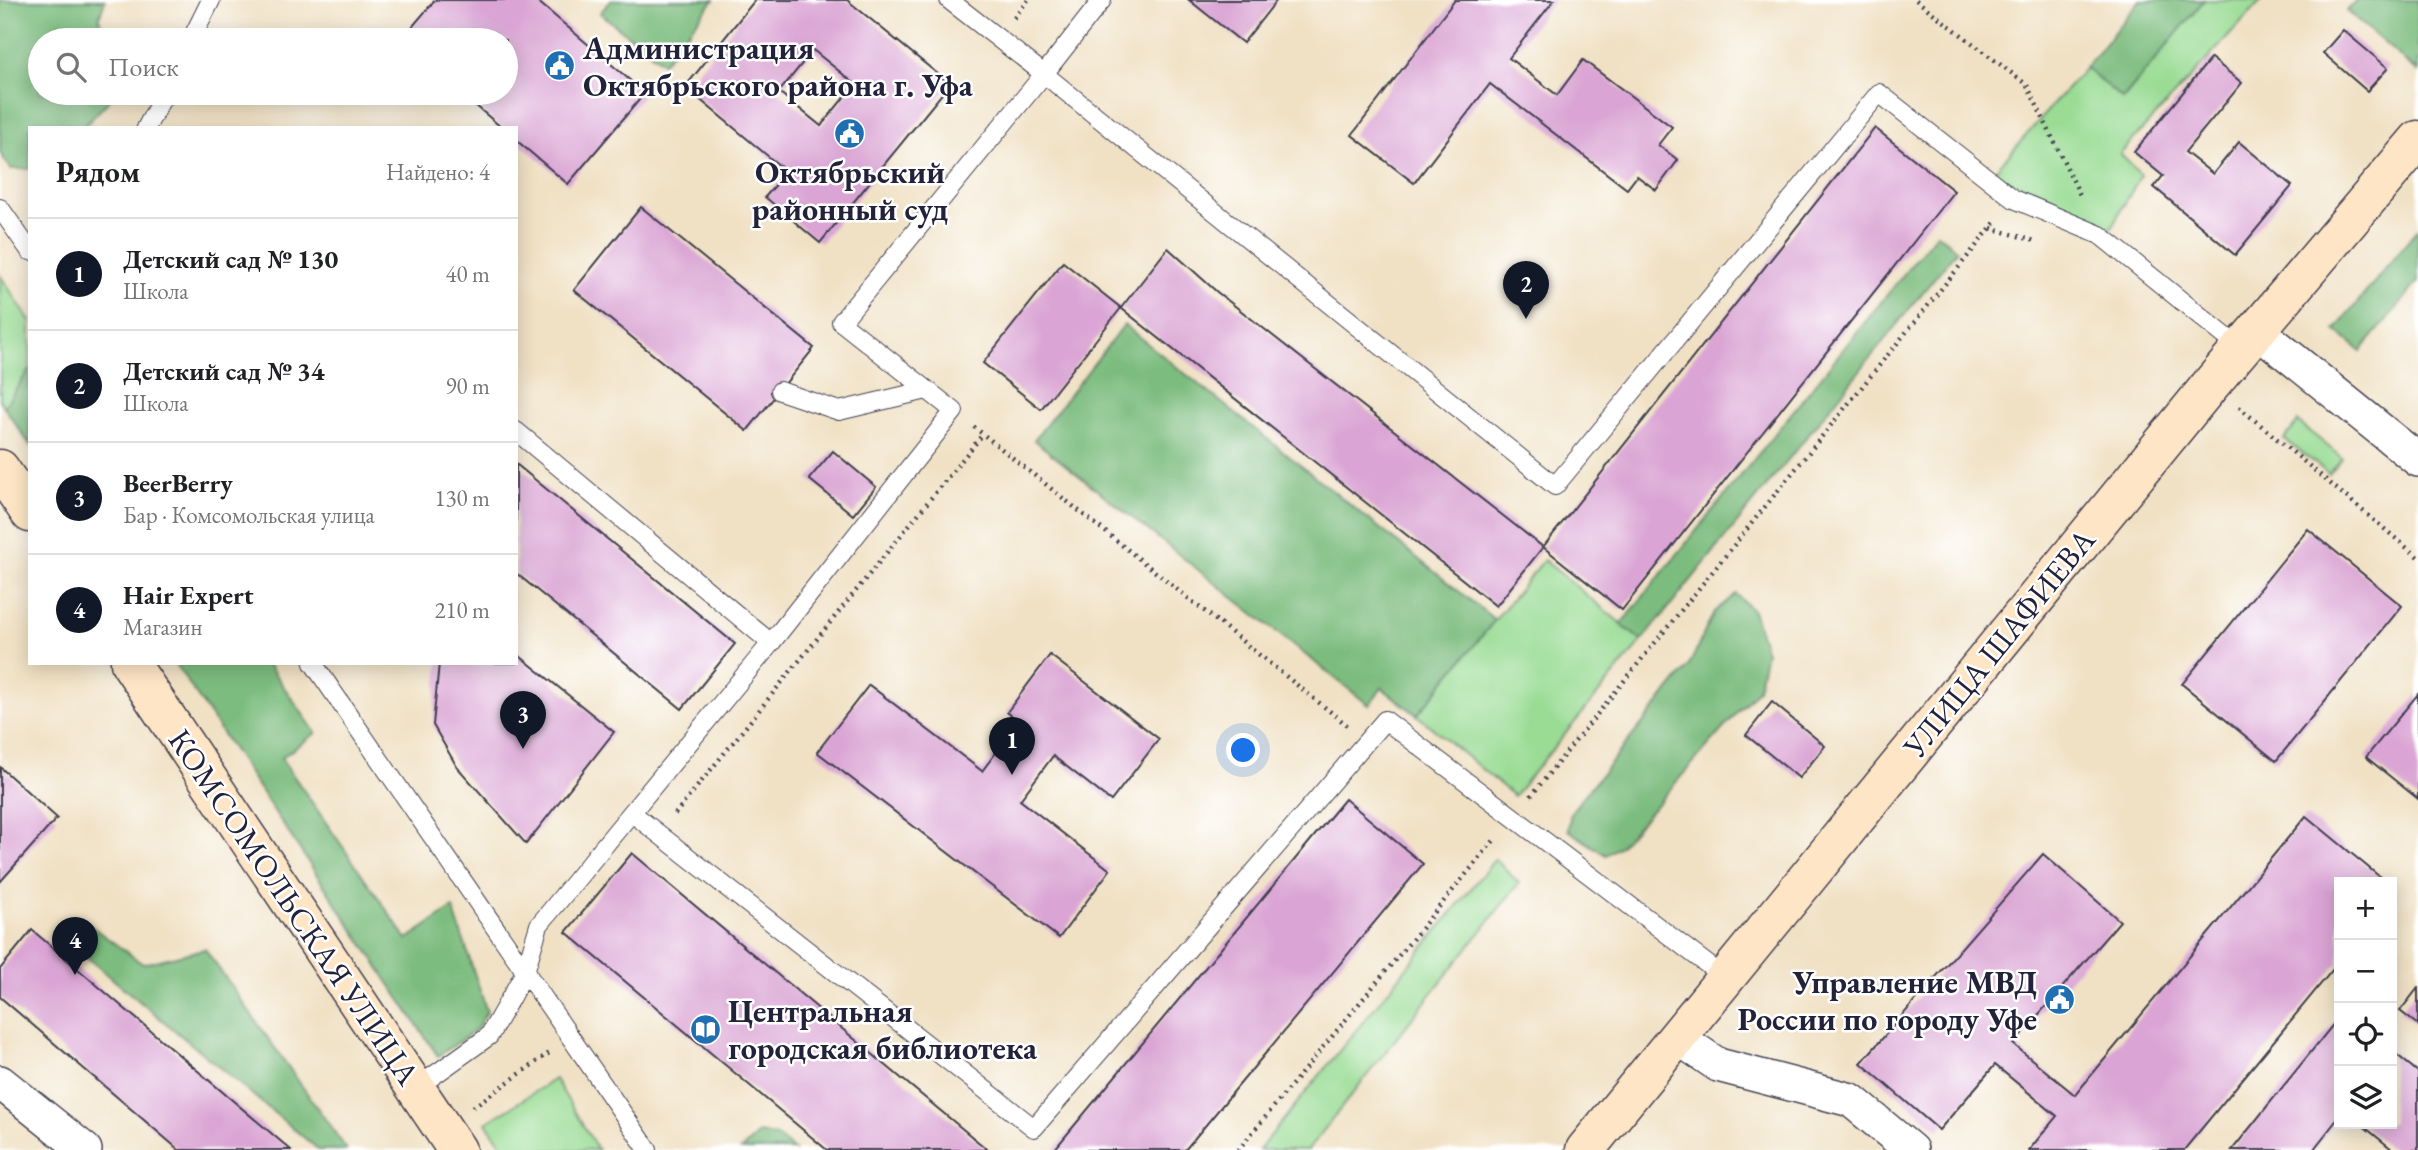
<!DOCTYPE html>
<html lang="ru">
<meta charset="utf-8">
<style>
:root{--surface:#fff;--page:#f2f2f2;--text:#202124;--muted:#757577;--line:#e0e0e0;--accent:#111827}
body{margin:0;font-family:"EB Garamond",serif;background:var(--page);color:var(--text)}
.controls{position:absolute;right:21px;bottom:21px;display:grid;overflow:hidden;border-radius:0px;box-shadow:0 4px 18px #0003}
.controls button{width:63px;height:63px;display:grid;place-items:center;padding:0;border:0;border-bottom:2px solid var(--line);background:var(--surface);color:var(--text);font:35px sans-serif}
.you{position:absolute;left:1244px;top:751px;width:24px;height:24px;margin:-18px;border:5px solid #fff;border-radius:50%;background:#1a73e8;box-shadow:0 0 0 10px #1a73e833}
.badge{display:grid;place-items:center;width:46px;height:46px;border-radius:50%;background:var(--accent);color:#fff;font-size:23px;font-weight:700}
.pin{position:absolute;translate:-50% -58px;filter:drop-shadow(0 2px 4px #0008)}
.pin::after{content:'';position:absolute;top:37px;width:24px;height:21px;background:inherit;clip-path:polygon(0 0,100% 0,50% 100%)}
.list{margin:0;padding:0;list-style:none}
h2{display:flex;justify-content:space-between;align-items:center;height:91px;margin:0;padding:0 28px;font-size:30px}
h2 small{font-size:23px;font-weight:400;color:var(--muted)}
.list li{display:grid;grid-template-columns:46px 1fr auto;gap:21px;align-items:center;box-sizing:border-box;height:112px;padding:0 28px;border-top:2px solid var(--line)}
.list b{display:block;font-size:26px;white-space:nowrap}
.list p{margin:0;font-size:23px;white-space:nowrap;color:var(--muted)}
.list em{font-size:23px;font-style:normal;color:var(--muted)}
.icon{flex:none;width:38px;height:38px;fill:none;stroke:currentColor;stroke-width:2;stroke-linecap:round;stroke-linejoin:round}
.map{position:relative;flex:none;width:2418px;height:1150px;overflow:hidden}
.search{position:absolute;background:var(--surface);box-shadow:0 4px 18px #0003;left:28px;top:28px;width:490px;height:77px;display:flex;align-items:center;gap:18px;box-sizing:border-box;padding:0 24px;border-radius:38px;color:var(--muted);font-size:26px}
.panel{position:absolute;background:var(--surface);box-shadow:0 4px 18px #0003;left:28px;top:126px;width:490px;height:539px;border-radius:0px}
.map>svg:first-child{display:block}
.green{fill:#9adc94;stroke:#5e7f68;stroke-width:2}
.forest{fill:#7bbc7e;stroke:#4e6f5c;stroke-width:2}
.building{fill:#daa5d4;fill-rule:evenodd}
.lines{fill:none;stroke-linecap:round;stroke-linejoin:round}
.lane-casing{stroke:#413f50;stroke-width:20}
.street-casing{stroke:#413f50;stroke-width:36}
.secondary-casing{stroke:#413f50;stroke-width:41}
.path{stroke:#413f50;stroke-width:4.5;stroke-dasharray:2 5;stroke-linecap:butt}
.lane{stroke:#fff;stroke-width:18}
.street{stroke:#fff;stroke-width:33}
.secondary{stroke:#fee5c5;stroke-width:38}
.labels{text-anchor:middle;stroke-width:5;stroke-linejoin:round;paint-order:stroke}
.poi-label{font-size:32px;font-weight:bold;fill:#22223b;stroke:#fff;text-anchor:start}
.street-label{font-size:32px;fill:#22223b;stroke:#fff}
</style>
<div class="map">
<svg width="2418" height="1150" viewBox="0 0 2418 1150">
<rect width="100%" height="100%" fill="#fff"/>
<filter id="ink" filterUnits="userSpaceOnUse"><feTurbulence type="fractalNoise" baseFrequency=".0143" numOctaves="2"/><feDisplacementMap in="SourceGraphic" scale="14" xChannelSelector="R" yChannelSelector="G"/><feConvolveMatrix kernelMatrix="1 2 1 2 8 2 1 2 1" color-interpolation-filters="sRGB"/></filter>
<filter id="wash" filterUnits="userSpaceOnUse"><feTurbulence type="fractalNoise" baseFrequency=".00686" numOctaves="4" result="noise"/><feDisplacementMap in="SourceGraphic" scale="28" xChannelSelector="R" yChannelSelector="G"/><feGaussianBlur stdDeviation="1.57" result="paint"/><feColorMatrix in="noise" values="0 0 0 0 0 0 0 0 0 0 0 0 0 0 0 0 0 1.4 0 .05"/><feComposite in="paint" operator="in"/></filter>
<g filter="url(#wash)">
<rect width="100%" height="100%" fill="#f0e1c4"/>
<g class="green">
<polygon points="2204,0 2262,0 2120,154 2141,175 2109,231 2018,191 1994,172 2085,68 2123,99"/>
<polygon points="0,275 30,321 30,369 4,407 0,400"/>
<polygon points="2298,422 2342,458 2329,474 2284,439"/>
<polygon points="1544,560 1642,641 1514,796 1417,715"/>
<polygon points="1495,859 1519,883 1308,1150 1259,1150"/>
<polygon points="555,1079 598,1150 506,1150 486,1123"/>
</g>
<g class="forest">
<polygon points="0,0 105,0 99,18 105,40 40,40 40,93 116,93 83,128 30,128 30,169 11,169 0,153"/>
<polygon points="611,0 714,0 663,63 600,13"/>
<polygon points="2140,0 2204,0 2123,99 2085,68"/>
<polygon points="2357,0 2418,0 2418,72 2347,11"/>
<polygon points="2418,229 2418,282 2361,351 2335,330"/>
<polygon points="1937,233 1957,250 1642,641 1621,624"/>
<polygon points="1124,325 1495,620 1417,715 1382,688 1369,705 1034,440"/>
<polygon points="30,369 30,445 4,407"/>
<polygon points="1736,594 1753,611 1766,652 1758,689 1620,846 1606,855 1568,830 1571,812 1689,666 1714,612"/>
<polygon points="175,663 267,663 316,733 281,758 407,939 453,908 487,1012 476,1030 438,1056"/>
<polygon points="88,924 143,964 205,949 347,1150 319,1150 68,942"/>
<polygon points="759,1133 778,1137 794,1150 741,1150"/>
</g>
<g id="blocks">
<g class="building">
<polygon points="435,0 536,0 645,93 568,184 516,140 516,128 502,128 461,93 506,93 506,40 401,40"/>
<path d="M755,0H847L950,84L820,243L765,197L787,172L685,87ZM813,50L855,84L821,126L779,92Z"/>
<polygon points="1189,0 1277,0 1243,43"/>
<polygon points="1455,0 1554,0 1509,58 1557,95 1583,60 1672,127 1658,145 1678,160 1656,190 1637,176 1627,189 1490,84 1414,183 1352,135"/>
<polygon points="2343,30 2388,68 2367,91 2323,53"/>
<polygon points="2211,58 2242,83 2185,152 2213,174 2239,142 2292,186 2235,255 2154,187 2163,176 2134,152"/>
<polygon points="1875,128 1954,191 1622,610 1543,547 1496,606 1121,308 1168,248 1217,292 1543,547"/>
<polygon points="641,207 814,348 747,431 574,290"/>
<polygon points="1063,262 1121,308 1041,409 983,363"/>
<polygon points="833,451 876,487 853,515 809,479"/>
<polygon points="516,464 735,644 682,709 516,573"/>
<polygon points="2308,529 2402,606 2276,761 2182,684"/>
<polygon points="516,653 614,732 526,844 457,767 433,725 439,663 516,663"/>
<polygon points="1050,655 1159,739 1111,801 1053,756 1020,800 1110,870 1059,938 817,752 869,685 982,771 1019,722 1007,712"/>
<polygon points="2418,694 2418,799 2366,757"/>
<polygon points="1772,702 1825,746 1799,778 1746,735"/>
<polygon points="0,767 57,818 0,882"/>
<polygon points="1345,799 1423,864 1185,1150 1054,1150"/>
<polygon points="2306,816 2386,882 2339,882 2339,962 2184,1150 2029,1150 2057,1116 1995,1065 1939,1130 1861,1063 2043,854 2120,921 2013,1044 2075,1095"/>
<polygon points="632,853 901,1078 988,1150 827,1150 566,932"/>
<polygon points="32,930 291,1150 179,1150 0,997 0,969"/>
<polygon points="2418,988 2418,1025 2400,1011"/>
<polygon points="2339,1017 2339,1117 2313,1150 2232,1150"/>
<polygon points="2392,1051 2418,1072 2418,1150 2393,1150 2361,1124 2392,1124"/>
</g>
</g>
</g>
<g filter="url(#ink)">
<use href="#blocks" fill-opacity="0" stroke="#413f50" stroke-width="2"/>
<g class="lines">
<defs>
<g id="lane">
<polyline points="949,0 1044,74 1102,0"/>
<polyline points="191,40 211,0"/>
<polyline points="146,128 165,93"/>
<polyline points="0,208 30,251"/>
<polyline points="780,391 839,411 927,390"/>
<polyline points="771,643 954,411 841,322 1044,74 1555,486 1879,93 2014,199 2100,235 2241,349"/>
<polyline points="313,663 648,1150"/>
<polyline points="632,813 1034,1128 1385,720 1724,977"/>
<polyline points="416,1088 489,1036 525,972 539,925 771,643 516,431"/>
</g>
<g id="street">
<polyline points="2257,330 2418,460"/>
<polyline points="1677,1037 1718,1065 1851,1100 1911,1150"/>
<polyline points="0,1082 85,1150"/>
</g>
<g id="secondary">
<polyline points="0,469 30,513"/>
<polyline points="130,663 457,1150"/>
<polyline points="1585,1150 2211,384 2418,140"/>
</g>
</defs>
<use href="#lane" class="lane-casing"/>
<use href="#street" class="street-casing"/>
<use href="#secondary" class="secondary-casing"/>
<g class="path">
<polyline points="1916,0 2027,85 2080,195"/>
<polyline points="1014,18 1028,0"/>
<polyline points="1991,228 2035,241"/>
<polyline points="2239,407 2418,557"/>
<polyline points="974,427 1347,725"/>
<polyline points="1531,796 1997,220"/>
<polyline points="675,814 983,434"/>
<polyline points="473,1107 549,1053"/>
<polyline points="1238,1150 1496,838"/>
</g>
<use href="#lane" class="lane"/>
<use href="#street" class="street"/>
<use href="#secondary" class="secondary"/>
</g>
</g>
<defs>
<symbol id="civic-disc" viewBox="-11 -11 22 22"><circle r="9.5" fill="#1f6fb2" stroke="#fff"/><path d="M-.6-6.5H3V-4.5H.6V-3L4-1V1h2V6H-6V1h2V-1L-.6-3ZM-1.2 2.5V6h2.4V2.5Z" fill="#fff"/></symbol>
<symbol id="library-disc" viewBox="-11 -11 22 22"><circle r="9.5" fill="#1f6fb2" stroke="#fff"/><path d="M-6-4Q-3-5.5-.7-3.5V5Q-3 3-6 4ZM6-4Q3-5.5 .7-3.5V5Q3 3 6 4Z" fill="#fff"/></symbol>
</defs>
<g fill-rule="evenodd">
<use href="#civic-disc" x="542" y="48" width="35" height="35"/>
<use href="#civic-disc" x="832" y="116" width="35" height="35"/>
<use href="#civic-disc" x="2042" y="982" width="35" height="35"/>
<use href="#library-disc" x="688" y="1012" width="35" height="35"/>
</g>
<g class="labels">
<g class="poi-label">
<text x="583" y="59">Администрация<tspan x="583" dy="37">Октябрьского района г. Уфа</tspan></text>
<text x="850" y="183" text-anchor="middle">Октябрьский<tspan x="850" dy="37">районный суд</tspan></text>
<text x="2037" y="993" text-anchor="end">Управление МВД<tspan x="2037" dy="37">России по городу Уфе</tspan></text>
<text x="728" y="1022">Центральная<tspan x="728" dy="37">городская библиотека</tspan></text>
</g>
<g class="street-label">
<text transform="translate(1999 643) rotate(-51)" y="11">УЛИЦА ШАФИЕВА</text>
<text transform="translate(294 907) rotate(56)" y="11">КОМСОМОЛЬСКАЯ УЛИЦА</text>
</g>
</g>
</svg>
<div class="controls">
<button>+</button>
<button>−</button>
<button><svg class="icon" aria-label="locate" viewBox="0 0 24 24"><circle cx="12" cy="12" r="6"/><path d="M12 2v4M12 18v4M2 12h4M18 12h4"/></svg></button>
<button><svg class="icon" aria-label="layers" viewBox="0 0 24 24"><path d="M12 4l9 5-9 5-9-5zM3 14l9 5 9-5"/></svg></button>
</div>
<div class="you"></div>
<div class="pin badge" style="left:1012px;top:775px">1</div>
<div class="pin badge" style="left:1526px;top:319px">2</div>
<div class="pin badge" style="left:523px;top:749px">3</div>
<div class="pin badge" style="left:75px;top:975px">4</div>
<div class="search"><svg class="icon" aria-label="search" viewBox="0 0 24 24"><circle cx="10" cy="10" r="6"/><path d="M15 15l6 6"/></svg>Поиск</div>
<section class="panel">
<h2>Рядом<small>Найдено: 4</small></h2>
<ul class="list">
<li><span class="badge">1</span><div><b>Детский сад № 130</b><p>Школа</p></div><em>40 m</em></li>
<li><span class="badge">2</span><div><b>Детский сад № 34</b><p>Школа</p></div><em>90 m</em></li>
<li><span class="badge">3</span><div><b>BeerBerry</b><p>Бар · Комсомольская улица</p></div><em>130 m</em></li>
<li><span class="badge">4</span><div><b>Hair Expert</b><p>Магазин</p></div><em>210 m</em></li>
</ul>
</section>
</div>
